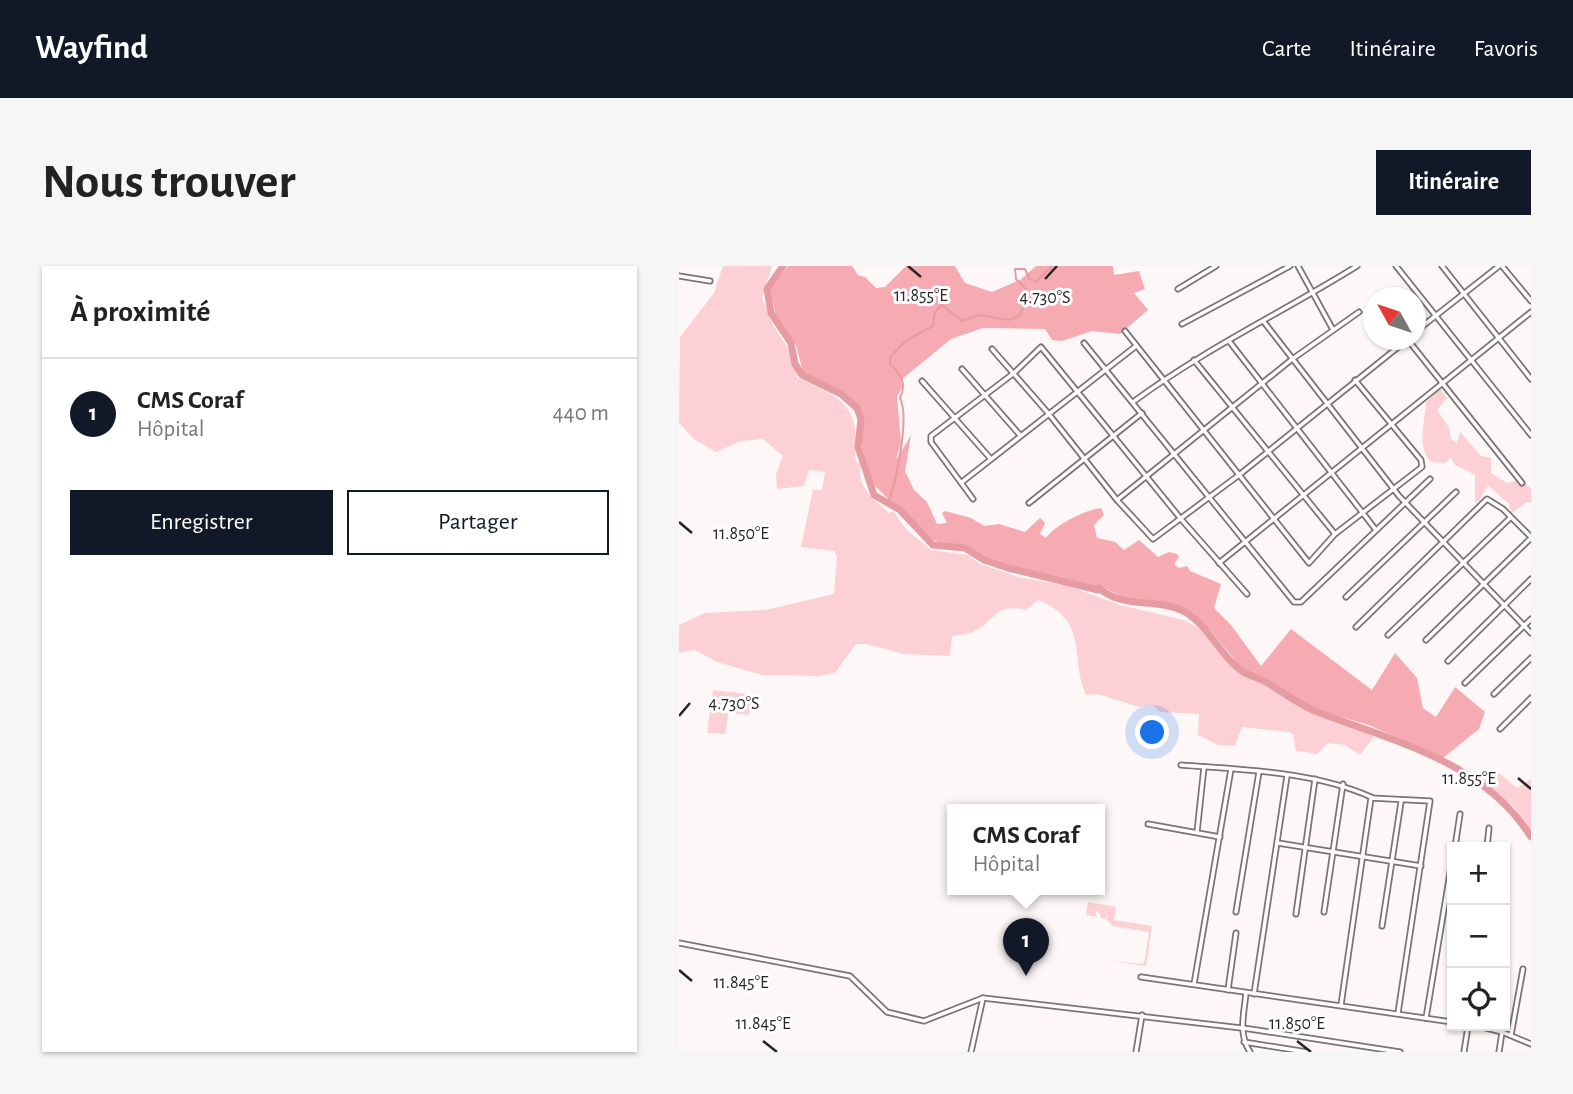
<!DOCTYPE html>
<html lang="fr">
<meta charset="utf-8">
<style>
:root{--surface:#fff;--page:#f6f6f6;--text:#222;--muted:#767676;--line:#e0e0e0;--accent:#111827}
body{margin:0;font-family:"Alegreya Sans",sans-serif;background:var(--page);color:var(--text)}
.controls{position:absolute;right:21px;bottom:21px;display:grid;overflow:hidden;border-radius:0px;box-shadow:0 2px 5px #0004}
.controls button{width:63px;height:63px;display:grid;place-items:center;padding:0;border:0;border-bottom:2px solid var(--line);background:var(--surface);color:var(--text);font:35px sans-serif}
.compass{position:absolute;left:684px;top:21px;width:63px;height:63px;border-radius:50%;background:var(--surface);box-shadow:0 2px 5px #0004;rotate:310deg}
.you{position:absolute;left:474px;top:467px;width:24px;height:24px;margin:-18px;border:5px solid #fff;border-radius:50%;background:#1a73e8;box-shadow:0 0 0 10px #1a73e833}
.badge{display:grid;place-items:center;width:46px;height:46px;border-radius:50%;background:var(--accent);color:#fff;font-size:23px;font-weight:700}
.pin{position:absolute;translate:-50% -58px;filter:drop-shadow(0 2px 4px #0008)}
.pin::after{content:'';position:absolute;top:37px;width:24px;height:21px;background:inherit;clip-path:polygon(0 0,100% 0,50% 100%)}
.popup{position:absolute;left:268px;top:538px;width:158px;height:91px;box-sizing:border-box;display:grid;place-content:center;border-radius:0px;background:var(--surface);filter:drop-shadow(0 2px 5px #0005);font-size:23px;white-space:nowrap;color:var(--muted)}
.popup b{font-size:26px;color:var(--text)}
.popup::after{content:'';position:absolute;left:50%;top:100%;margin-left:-14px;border:14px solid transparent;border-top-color:var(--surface)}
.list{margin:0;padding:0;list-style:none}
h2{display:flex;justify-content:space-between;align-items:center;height:91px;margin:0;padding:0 28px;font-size:30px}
h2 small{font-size:23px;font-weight:400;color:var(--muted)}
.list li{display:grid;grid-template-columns:46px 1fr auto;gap:21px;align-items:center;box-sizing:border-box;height:112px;padding:0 28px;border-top:2px solid var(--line)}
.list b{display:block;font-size:26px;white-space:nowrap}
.list p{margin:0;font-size:23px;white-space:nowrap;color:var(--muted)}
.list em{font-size:23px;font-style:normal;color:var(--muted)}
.actions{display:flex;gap:14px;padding:21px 28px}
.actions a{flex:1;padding:16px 0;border:2px solid var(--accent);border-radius:0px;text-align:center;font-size:24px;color:var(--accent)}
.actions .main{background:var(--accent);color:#fff}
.icon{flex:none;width:38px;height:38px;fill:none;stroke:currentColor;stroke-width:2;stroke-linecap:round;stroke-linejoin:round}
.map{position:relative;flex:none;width:852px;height:786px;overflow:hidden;border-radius:0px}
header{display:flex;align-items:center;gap:42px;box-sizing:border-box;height:98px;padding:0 35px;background:var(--accent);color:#fff}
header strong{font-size:33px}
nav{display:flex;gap:38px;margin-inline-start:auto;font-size:24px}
.intro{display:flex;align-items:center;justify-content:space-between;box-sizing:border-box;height:168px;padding:0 42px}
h1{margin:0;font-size:49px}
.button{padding:18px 32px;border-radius:0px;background:var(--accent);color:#fff;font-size:24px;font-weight:700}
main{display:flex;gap:42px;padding:0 42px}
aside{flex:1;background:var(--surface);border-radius:0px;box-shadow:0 2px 5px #0004}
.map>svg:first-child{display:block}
.green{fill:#fcd0d4}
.forest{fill:#f6aab2}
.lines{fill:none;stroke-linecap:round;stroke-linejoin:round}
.stream{stroke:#e69ba3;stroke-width:2}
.river{stroke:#e69ba3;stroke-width:7}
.minor-casing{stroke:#7d7374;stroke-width:7}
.minor{stroke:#fff;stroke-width:3.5}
.ticks{fill:none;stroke:#282424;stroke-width:2.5}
.ticks-label{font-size:18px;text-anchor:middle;fill:#282424;stroke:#fff;stroke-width:6;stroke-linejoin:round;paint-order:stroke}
</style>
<header>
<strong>Wayfind</strong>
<nav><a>Carte</a><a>Itinéraire</a><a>Favoris</a></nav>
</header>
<div class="intro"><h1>Nous trouver</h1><a class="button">Itinéraire</a></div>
<main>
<aside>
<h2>À proximité<small></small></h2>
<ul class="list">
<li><span class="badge">1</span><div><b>CMS Coraf</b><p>Hôpital</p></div><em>440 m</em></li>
</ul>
<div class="actions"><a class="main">Enregistrer</a><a>Partager</a></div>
</aside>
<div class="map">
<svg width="852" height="786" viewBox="0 0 852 786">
<rect width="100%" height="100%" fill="#fef7f8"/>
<g class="green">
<path d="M44,0H93L83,32L94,59L110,84L119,112C163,133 182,138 176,194L182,199C176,220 196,235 210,247L214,245L228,264L252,284L289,289L301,298L339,311L389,320L441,339L505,354L519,362L559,404L630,444L681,462L695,471L681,489L666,479L649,477L638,488L617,485L614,468L610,466L563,461L556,480L539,479L519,469L520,448L481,446L474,439L460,441L419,428L407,429C390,390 411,355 359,334L347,344C316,337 319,352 296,365C290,368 280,369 273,370L271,390L225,388L187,378H177L156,407L140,410L83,409L38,396L16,384L0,387V359L26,347L86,344L155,328L158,290L155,285L122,281L134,224H143L146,206L130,204L125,220L98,223L97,208L104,190L84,173L62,175L37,186L16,174L0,157L1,71L35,27Z"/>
<path d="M761,123L768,132L758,144L770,161L772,173L778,177L781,166L802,190L812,192V207L828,217L841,214L852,222V237L848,236L832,248L830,238L809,219L800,235L796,236V209L776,199L772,192L765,197L752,196C737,180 746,157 747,136Z"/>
<polygon points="34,424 67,428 73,434 70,449 50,447 52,431 46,468 28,467"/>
<polygon points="816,504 838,522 852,513 852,566 835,541 800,512"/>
<polygon points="409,636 437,641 435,654 473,660 467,700 430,695 465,698 470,666 434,660 428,654 429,641 427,653 422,652 419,644 416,648 419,651 407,649"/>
</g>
<path class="forest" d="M109,0H173L179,9L186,11L197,22L206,21L227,0H276L286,17L313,26L341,14L357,0H434L435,9L460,5L466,23L455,27L469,44L441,68L413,65L383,75L373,74L366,63L304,62L272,73L222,114L223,121L218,131L222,176L217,194L232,169L226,205L235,224L248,236L258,258L268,257L263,247L266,245L292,252L305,260L320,258L346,266L361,252L366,257L361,268L367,272C375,260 405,244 422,242L425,249L415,259L418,272L436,276L445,284L460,274L479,291L490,286L498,288L500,291L495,298L500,302L508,300L511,305L542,318L535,342L552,359L582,400L612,363L693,424L716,387L738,412L744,442L757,451L776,421L806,446L800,463L764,492L690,459L641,445L614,432L561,400L531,364L500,342L480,336L450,334L422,320L415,321L336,302L307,292L288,281L261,277L247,270L194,218L183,182V146L167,129L124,106L117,79L99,59L91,23Z"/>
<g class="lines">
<path class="stream" d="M209,237C217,216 231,151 221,132C228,117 222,108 211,98V91L228,74L254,60L256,46L263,39L283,55L301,49L330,54L340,50L345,40L347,23L337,13L336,3H346L350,12L357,16L373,0"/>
<path class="river" d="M104,0L88,23L92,47L112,77L116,98L123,109L162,128L178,142L182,153L179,181L195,229L221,244L254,279L286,282L305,294L329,302L419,324L420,322C445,344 479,331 506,346C531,361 542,392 566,407C574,411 583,413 590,418C607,428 622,440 641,447C718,476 806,497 852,571"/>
<defs>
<g id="minor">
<polyline points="619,0 653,62"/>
<polyline points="717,0 852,169"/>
<polyline points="763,0 852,113"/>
<polyline points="823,0 852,35"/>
<polyline points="0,10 31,15"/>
<polyline points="499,23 537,0"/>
<polyline points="585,56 720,230 852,367"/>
<polyline points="503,58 611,0"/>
<polyline points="446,65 630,297 656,268 743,201 742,194 676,114"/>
<polyline points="736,66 820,0"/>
<polyline points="729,74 843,217"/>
<polyline points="550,75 697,264"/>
<polyline points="405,77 615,336 622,336 751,213"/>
<polyline points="313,83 369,147 438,234 474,273 560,209 728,74"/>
<polyline points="515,94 656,268"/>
<polyline points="283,103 340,168"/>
<polyline points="243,115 311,192"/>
<path d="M454,136C524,84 604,46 678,0"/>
<polyline points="283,216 457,80"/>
<polyline points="294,233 252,176 252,170 335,107 362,81 502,253 568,328"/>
<polyline points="438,234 612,94 680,46"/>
<polyline points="350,237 463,147"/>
<polyline points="540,297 852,46"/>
<polyline points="667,331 777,226"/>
<polyline points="677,361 808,233 824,243 852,271"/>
<polyline points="709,369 831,252"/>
<polyline points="747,374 852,272"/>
<polyline points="769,395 852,313"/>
<polyline points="786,417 852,353"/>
<polyline points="815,428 852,392"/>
<polyline points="821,463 852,432"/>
<path d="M502,499C565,504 634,505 692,531"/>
<polyline points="469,558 541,571"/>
<polyline points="518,566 525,501"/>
<polyline points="599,577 742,600"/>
<polyline points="776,581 781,548"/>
<polyline points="808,581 810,562"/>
<polyline points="557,646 580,506"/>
<polyline points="645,646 664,518"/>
<polyline points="617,648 636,513"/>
<polyline points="703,660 722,536"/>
<polyline points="0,677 171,710 208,746 245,755 304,732 571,763 721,786"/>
<polyline points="462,711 773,756"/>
<polyline points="515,718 552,503"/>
<polyline points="549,724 557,667"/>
<path d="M567,727C565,748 559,768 571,786"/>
<polyline points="575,728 608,510"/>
<polyline points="662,739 692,532 751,535 719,747"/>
<polyline points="747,752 773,595"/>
<polyline points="799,760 823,766 852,778"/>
<polyline points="832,769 844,703"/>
<polyline points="565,776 628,786"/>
<polyline points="292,786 304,732"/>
<polyline points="457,786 463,749"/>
<polyline points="785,786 789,760"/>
<polyline points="820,786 823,766"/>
</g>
</defs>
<use href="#minor" class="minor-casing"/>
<use href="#minor" class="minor"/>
</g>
<path class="ticks" d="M229,0L242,11M366,13L378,0M0,256L13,267M0,450L11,437M839,512L852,523M0,704L13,715M84,775L98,786M618,775L632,786"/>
<g class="ticks-label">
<text x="242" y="35">11.855°E</text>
<text x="366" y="37">4.730°S</text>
<text x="62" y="273">11.850°E</text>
<text x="55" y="443">4.730°S</text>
<text x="790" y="518">11.855°E</text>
<text x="62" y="722">11.845°E</text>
<text x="84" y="763">11.845°E</text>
<text x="618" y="763">11.850°E</text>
</g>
</svg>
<div class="controls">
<button>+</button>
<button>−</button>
<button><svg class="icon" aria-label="locate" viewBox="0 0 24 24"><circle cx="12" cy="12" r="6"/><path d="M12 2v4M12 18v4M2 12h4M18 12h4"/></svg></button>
</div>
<svg class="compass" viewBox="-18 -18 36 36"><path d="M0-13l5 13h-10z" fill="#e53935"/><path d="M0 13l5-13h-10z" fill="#767676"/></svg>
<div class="you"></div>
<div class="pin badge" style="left:347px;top:710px">1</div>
<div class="popup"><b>CMS Coraf</b>Hôpital</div>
</div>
</main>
